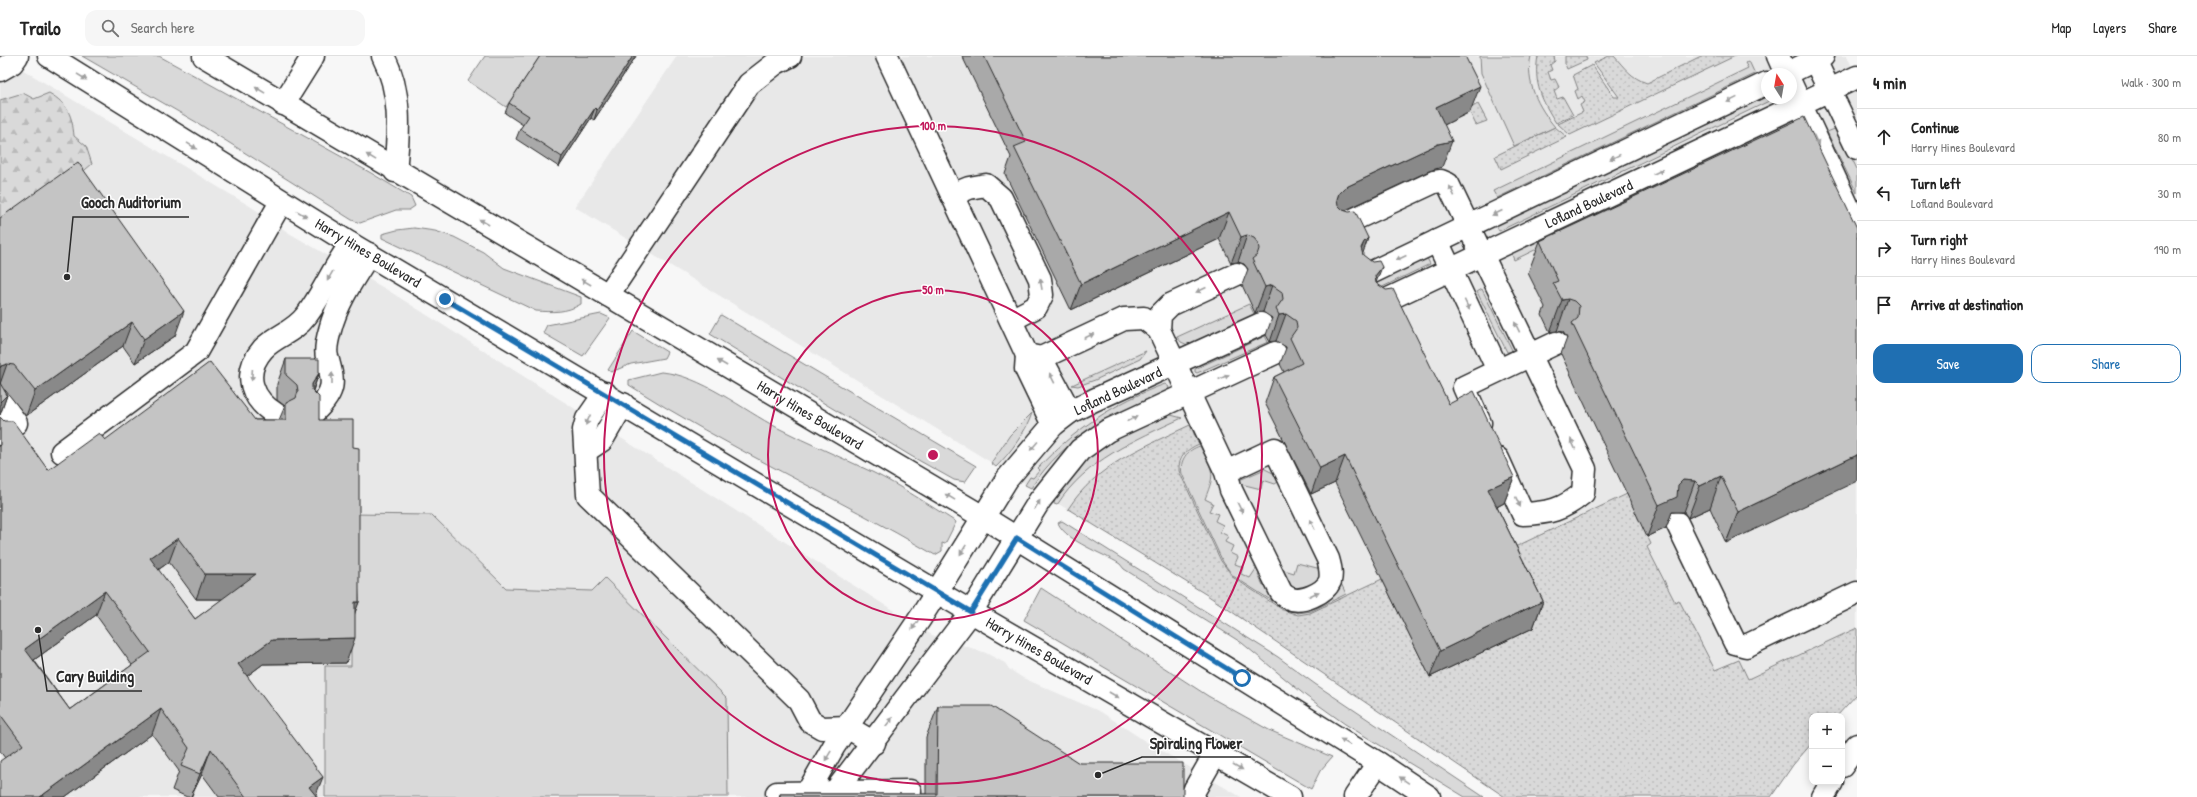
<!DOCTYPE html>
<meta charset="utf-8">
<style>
:root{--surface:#fff;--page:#f6f6f6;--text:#222;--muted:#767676;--line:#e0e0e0;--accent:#1f6fb2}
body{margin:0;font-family:"Patrick Hand",sans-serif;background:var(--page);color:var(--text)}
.controls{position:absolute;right:12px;bottom:12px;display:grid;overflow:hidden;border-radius:8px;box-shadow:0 2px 10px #0003}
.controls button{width:36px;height:36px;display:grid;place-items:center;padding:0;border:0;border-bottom:1px solid var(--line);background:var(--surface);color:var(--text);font:20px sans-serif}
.compass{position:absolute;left:1761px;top:12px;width:36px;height:36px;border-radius:50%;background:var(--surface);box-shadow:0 2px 10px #0003;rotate:349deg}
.stop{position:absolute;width:12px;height:12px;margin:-9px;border:3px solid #1f6fb2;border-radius:50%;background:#fff}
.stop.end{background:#1f6fb2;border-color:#fff;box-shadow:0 1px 4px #0008}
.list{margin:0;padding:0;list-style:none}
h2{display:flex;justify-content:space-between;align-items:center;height:52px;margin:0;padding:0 16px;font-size:17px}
h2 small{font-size:13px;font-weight:400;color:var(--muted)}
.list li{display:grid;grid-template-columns:26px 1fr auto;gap:12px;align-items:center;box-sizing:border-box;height:56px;padding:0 16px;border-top:1px solid var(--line)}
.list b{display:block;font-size:15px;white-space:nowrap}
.list p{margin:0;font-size:13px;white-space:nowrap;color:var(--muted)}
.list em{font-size:13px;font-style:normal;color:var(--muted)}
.actions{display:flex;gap:8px;padding:12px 16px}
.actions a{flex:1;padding:9px 0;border:1px solid var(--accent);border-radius:12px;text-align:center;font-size:14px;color:var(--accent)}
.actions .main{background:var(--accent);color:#fff}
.icon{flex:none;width:22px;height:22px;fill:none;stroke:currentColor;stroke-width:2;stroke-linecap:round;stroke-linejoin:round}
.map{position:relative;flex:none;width:1857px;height:741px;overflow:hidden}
header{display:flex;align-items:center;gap:24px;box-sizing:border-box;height:56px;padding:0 20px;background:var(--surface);border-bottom:1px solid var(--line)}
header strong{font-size:19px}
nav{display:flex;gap:22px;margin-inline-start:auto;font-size:14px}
.search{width:280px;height:36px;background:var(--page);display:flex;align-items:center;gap:10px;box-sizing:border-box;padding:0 14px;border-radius:12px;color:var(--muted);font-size:15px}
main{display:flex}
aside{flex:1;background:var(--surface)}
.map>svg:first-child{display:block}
.built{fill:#e8e8e8;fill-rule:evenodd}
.grass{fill:#d9d9d9;stroke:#828282}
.forest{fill:url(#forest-firs);stroke:#828282}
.park{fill:url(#park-dots);stroke:#828282}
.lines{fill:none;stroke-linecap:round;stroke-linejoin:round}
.minor-casing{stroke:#2b2b2b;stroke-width:25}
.major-casing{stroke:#2b2b2b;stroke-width:25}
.minor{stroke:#fff;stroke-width:22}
.major{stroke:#fff;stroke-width:22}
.wall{fill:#a9a9a9;stroke:#2b2b2b;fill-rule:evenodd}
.shaded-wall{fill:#898989;stroke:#2b2b2b}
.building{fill:#c4c4c4;stroke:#2b2b2b;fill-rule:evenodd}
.oneway{fill:#a0a0a0}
.route{stroke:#1f6fb2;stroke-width:5}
.ring{fill:none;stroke:#c2185b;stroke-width:2}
.labels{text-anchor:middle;stroke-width:3;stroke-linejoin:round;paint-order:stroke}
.street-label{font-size:15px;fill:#2b2b2b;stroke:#fff}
.centre{fill:#c2185b;stroke:#fff;stroke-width:2}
.ring-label{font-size:12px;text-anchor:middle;font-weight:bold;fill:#c2185b;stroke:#fff;stroke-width:3;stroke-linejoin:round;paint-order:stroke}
.leader{fill:none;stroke:#2b2b2b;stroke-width:1.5}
.callout-dot{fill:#2b2b2b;stroke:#fff;stroke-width:1.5}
.callout-label{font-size:16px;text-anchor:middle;font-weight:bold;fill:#2b2b2b;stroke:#fff;stroke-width:3;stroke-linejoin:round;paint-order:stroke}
</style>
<header>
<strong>Trailo</strong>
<div class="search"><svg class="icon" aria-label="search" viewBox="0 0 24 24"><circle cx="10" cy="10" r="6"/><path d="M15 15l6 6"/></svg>Search here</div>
<nav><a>Map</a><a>Layers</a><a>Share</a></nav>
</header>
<main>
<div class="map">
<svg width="1857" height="741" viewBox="0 0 1857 741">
<defs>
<pattern id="forest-firs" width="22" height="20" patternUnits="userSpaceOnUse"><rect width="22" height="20" fill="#d9d9d9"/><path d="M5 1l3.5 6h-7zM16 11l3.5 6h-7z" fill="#bababa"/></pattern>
<pattern id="park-dots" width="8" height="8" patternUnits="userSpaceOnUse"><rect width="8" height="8" fill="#d9d9d9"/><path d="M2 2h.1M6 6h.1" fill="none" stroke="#bababa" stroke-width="1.8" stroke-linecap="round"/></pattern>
</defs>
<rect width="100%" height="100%" fill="#f7f7f7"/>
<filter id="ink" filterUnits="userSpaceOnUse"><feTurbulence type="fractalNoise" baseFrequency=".025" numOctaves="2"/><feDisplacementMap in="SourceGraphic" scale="8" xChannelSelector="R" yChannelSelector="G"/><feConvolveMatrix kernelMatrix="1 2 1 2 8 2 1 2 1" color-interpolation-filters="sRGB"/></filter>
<g filter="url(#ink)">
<g class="built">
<polygon points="0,0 253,152 289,177 389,235 932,579 986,597 1005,607 1009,613 1023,622 1101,656 1148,687 1241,741 0,741"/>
<path d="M677,0H1847L1857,22V638L1837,660H1812V687L1793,709L1771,741H1505L1207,539L575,151ZM1767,18H1791V42H1767Z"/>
</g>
<g class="grass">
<polygon points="82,0 159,0 371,117 411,141 415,150 409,154 396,154 360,167 352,164 196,66"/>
<polygon points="485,0 540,0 506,51 468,25"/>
<path d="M1480,0H1531C1525,26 1538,51 1555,71L1514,90L1481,17Z"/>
<polygon points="1749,5 1755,18 1497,142 1493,135 1748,12 1745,7"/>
<polygon points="1766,41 1769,45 1499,175 1496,169"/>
<polygon points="1780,67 1788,85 1774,79 1514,204 1511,196"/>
<polygon points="1837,72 1857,113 1857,137 1827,76"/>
<path d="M414,172L435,175L454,181L483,196L504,212L581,241V248C566,257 553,256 536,255L382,182V178L397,174Z"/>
<polygon points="1427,202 1430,208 1372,236 1369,231"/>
<polygon points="1482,233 1512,294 1510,296 1507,296 1477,236"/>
<polygon points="1249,248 1255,260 1190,290 1181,286 1177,281"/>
<polygon points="601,258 610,262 583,300 543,277 547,269"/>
<polygon points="721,259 976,410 965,426 954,424 911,400 710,278"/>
<polygon points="633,275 667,296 664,302 631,308 611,316 608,314"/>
<polygon points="1265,280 1268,286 1197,317 1195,316 1195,313"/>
<polygon points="1146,295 1140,303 1095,324 1078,330 1072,329"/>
<path d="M661,316C701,319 743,354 778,372C809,388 841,401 872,416C901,430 929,449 956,466L945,488L942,487V495L935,499C834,440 728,392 629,329V324Z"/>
<path d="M1165,328L1169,331L1168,334C1113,359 1065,380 1031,432L1025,429L1030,421L1033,422L1040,414L1038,412C1072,375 1117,345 1165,328Z"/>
<path d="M1032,357C1026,376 1010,397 996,411L991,407L1010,379Z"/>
<path d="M1171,359L1182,362C1135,384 1086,404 1057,449L1054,448L1056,434L1080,414L1078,411L1082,405L1123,379Z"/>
<path d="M1200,390C1213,417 1216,415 1205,443L1213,447L1209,455L1218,458L1215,465L1223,469L1220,476L1228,480L1225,486L1233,490L1230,497L1238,501L1235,508L1243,511L1241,518L1250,522L1258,510L1262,518L1258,519L1263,529L1266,527L1274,542L1339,523L1346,538L1312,555L1298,557L1280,550L1233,520L1223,506L1182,418C1179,404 1187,394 1200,390Z"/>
<polygon points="1265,413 1275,418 1278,426 1275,428 1263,424 1261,433 1237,427 1237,425"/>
<polygon points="351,458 432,459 506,532 592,535 605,522 727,642 728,741 325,741 325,610 351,610"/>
<path d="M1062,465L1278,601L1315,628L1484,741H1465L1345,668L1306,640L1242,587L1124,513L1120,508C1103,497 1067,486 1058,467Z"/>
<polygon points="1297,507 1321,513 1323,522 1302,535 1291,534 1281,517 1284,514 1294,517"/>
<polygon points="1041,532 1208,640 1269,674 1332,701 1320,715 1311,733 1024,564"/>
</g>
<path class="forest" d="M23,37L34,43L49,37C68,48 72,59 74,80L86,90L92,108L79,119L62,117L60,122L0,180V44Z"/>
<g class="park">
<path d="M1538,0H1554L1555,5L1550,9L1552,14L1548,16L1551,24L1555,23L1559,31L1554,35L1557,43L1563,41L1573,59L1556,67C1542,45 1533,27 1538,0Z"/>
<polygon points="1565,0 1586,0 1587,4 1567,13 1565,8"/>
<path d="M1609,0H1614C1624,11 1631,22 1647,27L1701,0H1735L1570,79L1558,68L1583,56L1580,49L1585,46L1582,40L1578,43L1575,35L1578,33L1573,19L1592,9L1614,41H1619L1594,7Z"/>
<polygon points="1457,30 1472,51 1478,48 1487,65 1476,69"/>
<polygon points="1555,71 1567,81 1501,113 1495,100"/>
<path d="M1190,369L1199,388C1187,393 1178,401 1179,415L1221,505L1234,522L1283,554L1298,559L1310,557L1382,523L1430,621L1498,499L1627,438L1651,488L1647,491L1675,546L1679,544L1715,614L1739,604L1748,623L1857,572V638L1837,660H1812V687L1793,709L1771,741H1505L1207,539L1068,453C1097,408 1144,391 1190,369Z"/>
</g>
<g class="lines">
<defs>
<g id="minor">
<path d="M383,0C402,36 399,76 395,115"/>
<polyline points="887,0 1027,299"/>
<polyline points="1778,0 1786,18"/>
<polyline points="1813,0 1857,92"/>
<polyline points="0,14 12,7 17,0"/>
<polyline points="1786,18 1823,0"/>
<polyline points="1791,28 1857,170"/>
<polyline points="283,48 313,0"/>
<polyline points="952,139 969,132 986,129 1001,142 1040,223 1042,239 1036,251 1011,264"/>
<path d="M1340,170L1434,126L1441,125L1448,128L1585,413L1583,437C1563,454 1549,457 1523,458L1498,403"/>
<polyline points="1437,185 1498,314"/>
<polyline points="1364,220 1767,27"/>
<polyline points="608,239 749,28 776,7 790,0"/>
<polyline points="1378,248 1857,21"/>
<polyline points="1159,274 1160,259 1170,249 1237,218"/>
<path d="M1041,302L1124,263L1144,262L1159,274L1226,416L1231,434L1281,536C1283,538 1286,541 1289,542C1301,548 1325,537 1330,525C1332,517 1330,510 1328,503L1275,393L1226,416"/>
<polyline points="605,337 587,363 584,374 588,439 799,644 810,665 822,672 847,671 874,687"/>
<polyline points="0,345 16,367 0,378"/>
<path d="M315,355C336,335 334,326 327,301C325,294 328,281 330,274C337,246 354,222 369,198"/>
<path d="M277,359C252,344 241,318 263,293C275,280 293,277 306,260C323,238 334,210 351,188"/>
<polyline points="1480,367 1464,331 1556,287"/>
<polyline points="1053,369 1026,313 1027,299 1041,302 1070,356"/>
<polyline points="587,394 602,384 623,348"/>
<polyline points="62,396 196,296 281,146"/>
<polyline points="1677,467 1735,587 1746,590 1857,537"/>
<polyline points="777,737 910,735"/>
<polyline points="805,741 834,690 921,561 1007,423 1053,369 1070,356 1094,344 1261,268"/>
<polyline points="831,741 971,556 1040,444 1080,394 1107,375 1275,297"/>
<polyline points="1192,741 1195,733 1215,698"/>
</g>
<g id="major">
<polyline points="49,0 351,188 937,536 1290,741"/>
<polyline points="204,0 983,461 1378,707 1429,741"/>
<polyline points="1842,710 1857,689"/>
<polyline points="1355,741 1378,707"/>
<polyline points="1823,741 1832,726"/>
</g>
</defs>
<use href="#minor" class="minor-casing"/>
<use href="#major" class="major-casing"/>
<use href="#minor" class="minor"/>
<use href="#major" class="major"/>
</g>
<g class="wall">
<polygon points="636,0 594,64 591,62 559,111 516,83 520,73 523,69 505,57 509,47"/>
<polygon points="962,0 1465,0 1470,56 1444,69 1442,111 1429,115 1344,154 1368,182 1362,198 1376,227 1449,348 1514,421 1504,447 1497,451 1543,545 1533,572 1430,621 1335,427 1311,438 1265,347 1274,321 1284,316 1280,308 1286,292 1286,291 1276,285 1270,286 1266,279 1272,262 1263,256 1255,257 1242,229 1248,213 1244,208 1238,206 1231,207 1219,183 1071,254 1005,118 1011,101"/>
<polygon points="0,162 175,280 135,307 123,290 26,360 5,334 4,334 7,339 0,359"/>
<polygon points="1857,172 1726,487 1710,452 1688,462 1684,456 1672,456 1666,472 1647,481 1561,298 1567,282 1563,276 1557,275 1550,276 1542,259 1545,251 1528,217 1540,185"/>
<path d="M286,303L319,317L313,335L319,364L353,391L359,546L355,556L346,607L263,608L247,620L317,741H219L202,718L191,741H187L172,734L179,715L152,678L65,741H0L5,702L0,695V361L48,414L105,384L255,364H279L285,350L277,344V328ZM169,506L196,543H223L195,563L158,514ZM96,559L132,609L70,654L34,604Z"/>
<polygon points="938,650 1079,707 1183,741 779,741 780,738 926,738 926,681"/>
</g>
<g class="shaded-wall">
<polygon points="633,0 636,0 594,64 597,54"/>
<polygon points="1480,30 1470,56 1426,78 1436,51"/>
<polygon points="595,52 591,62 559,111 562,101"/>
<polygon points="1452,85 1442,111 1429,115 1335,159 1330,163 1339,137 1344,132 1438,88"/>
<polygon points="1229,156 1219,183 1071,254 1081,228"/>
<polygon points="1247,179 1238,206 1231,207 1241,181"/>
<polygon points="1368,182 1359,209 1354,213 1364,186"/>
<polygon points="1382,211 1372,237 1375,220"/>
<polygon points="1272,229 1263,256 1255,257 1265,231"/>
<polygon points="1568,243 1557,275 1550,276 1562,244"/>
<polygon points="184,255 175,280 135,307 144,283"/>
<polygon points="1286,258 1276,285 1270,286 1279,259"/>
<polygon points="132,266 123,290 26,360 35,335"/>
<polygon points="7,308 0,328 0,312 1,310"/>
<polygon points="319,317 310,342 312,328"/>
<polygon points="7,339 0,359 0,346"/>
<polygon points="1857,399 1857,425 1726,487 1738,456"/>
<polygon points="1345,400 1335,427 1311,438 1320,412"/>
<polygon points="1721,420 1710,452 1688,462 1700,430"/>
<polygon points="1514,421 1504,447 1479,460 1488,433"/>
<polygon points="1683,424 1695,425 1684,456 1672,456 1666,472 1647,481 1659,449 1678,429"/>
<polygon points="178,482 169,506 141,526 150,502"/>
<polygon points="205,518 256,518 247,543 196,543"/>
<polygon points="105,535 96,559 16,617 25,593"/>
<polygon points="1543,545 1533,572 1430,621 1440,595"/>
<polygon points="355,546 359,546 350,570"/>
<polygon points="355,582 346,607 263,608 230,633 238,608 272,584"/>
<polygon points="161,653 152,678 65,741 40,741"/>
<polygon points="211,693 202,718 191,741 200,718"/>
<polygon points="323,721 315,741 309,731"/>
</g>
<g class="building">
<polygon points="540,0 633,0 597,54 595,52 562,101 520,73 529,60 509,47"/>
<polygon points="984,0 1465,0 1480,30 1436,51 1452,85 1438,88 1344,132 1339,137 1337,143 1338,149 1343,154 1349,156 1355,155 1368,182 1364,186 1361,192 1363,199 1372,206 1379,205 1382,211 1375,220 1376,227 1386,234 1393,233 1449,348 1474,335 1514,421 1488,433 1543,545 1440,595 1345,400 1320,412 1274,321 1302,307 1290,282 1297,272 1296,265 1286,258 1279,259 1276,253 1283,243 1282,236 1272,229 1265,231 1252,203 1257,199 1259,193 1258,187 1254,182 1247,179 1241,181 1229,156 1081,228 1014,91 1026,86"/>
<polygon points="1804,61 1857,172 1857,399 1738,456 1721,420 1700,430 1695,425 1683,424 1678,429 1677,441 1659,449 1572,267 1578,262 1579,250 1574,245 1568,243 1562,244 1553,227 1558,225 1540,185"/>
<polygon points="78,106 184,255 144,283 132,266 35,335 14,309 7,308 1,310 0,312 0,162"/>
<path d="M286,303H319V317L312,328V334L319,341V364H353V391L359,392V546H355V582L272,584L238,608L323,721L309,731L317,741H246L211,693L200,718L181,710L189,692L161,653L40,741H0V705L23,689L0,658V361L4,365H13L48,414L99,377L105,384L210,306L255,364H286V347L296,342L298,335L297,329L286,319ZM178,482L205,518H256L195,563L150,502ZM105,535L150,596L70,654L25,593Z"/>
<polygon points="0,327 7,339 0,346"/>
<polygon points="938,650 991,650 1079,707 1183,707 1183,741 780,741 780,738 937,738"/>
</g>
<defs><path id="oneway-solid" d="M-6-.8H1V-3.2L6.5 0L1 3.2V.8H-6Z"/></defs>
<g class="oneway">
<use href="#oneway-solid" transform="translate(82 21) rotate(32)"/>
<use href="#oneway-solid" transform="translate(260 34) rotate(-149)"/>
<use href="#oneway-solid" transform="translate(1732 44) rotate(154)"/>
<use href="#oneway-solid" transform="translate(1816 84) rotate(65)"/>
<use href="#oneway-solid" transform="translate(192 90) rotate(32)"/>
<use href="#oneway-solid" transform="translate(371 101) rotate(-149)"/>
<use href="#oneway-solid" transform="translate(1615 101) rotate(154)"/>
<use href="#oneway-solid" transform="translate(1658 116) rotate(-25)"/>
<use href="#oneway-solid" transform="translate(1452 135) rotate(-116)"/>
<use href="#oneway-solid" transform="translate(1497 157) rotate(155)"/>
<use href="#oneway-solid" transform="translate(302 158) rotate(31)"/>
<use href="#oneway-solid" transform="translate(484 166) rotate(-150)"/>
<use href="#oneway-solid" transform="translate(1401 202) rotate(155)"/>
<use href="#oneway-solid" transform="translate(330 220) rotate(120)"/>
<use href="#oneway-solid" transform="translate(586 226) rotate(-150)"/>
<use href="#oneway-solid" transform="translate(1041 228) rotate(-100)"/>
<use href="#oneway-solid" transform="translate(1201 234) rotate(155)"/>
<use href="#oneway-solid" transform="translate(1467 249) rotate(64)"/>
<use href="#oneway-solid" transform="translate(1517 271) rotate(-116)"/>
<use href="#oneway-solid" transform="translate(1089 280) rotate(-25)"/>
<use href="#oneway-solid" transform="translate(722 307) rotate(-150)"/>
<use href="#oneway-solid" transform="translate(252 319) rotate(94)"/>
<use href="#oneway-solid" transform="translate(1224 321) rotate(-25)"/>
<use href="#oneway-solid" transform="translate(332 322) rotate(-90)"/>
<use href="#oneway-solid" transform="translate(1052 322) rotate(-117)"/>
<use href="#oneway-solid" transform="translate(1132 363) rotate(-25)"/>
<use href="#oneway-solid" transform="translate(588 364) rotate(114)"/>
<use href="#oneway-solid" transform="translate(1573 388) rotate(-115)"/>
<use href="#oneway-solid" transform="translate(1034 390) rotate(131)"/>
<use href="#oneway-solid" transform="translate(950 441) rotate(-149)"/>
<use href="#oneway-solid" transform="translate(1518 446) rotate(65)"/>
<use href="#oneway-solid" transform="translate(1037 449) rotate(-58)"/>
<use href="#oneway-solid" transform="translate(1240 452) rotate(64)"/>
<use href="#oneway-solid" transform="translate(1312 468) rotate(-116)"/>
<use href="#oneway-solid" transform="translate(963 494) rotate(122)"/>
<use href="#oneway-solid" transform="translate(1314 538) rotate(-25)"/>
<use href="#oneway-solid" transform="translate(915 569) rotate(124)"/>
<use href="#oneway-solid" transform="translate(1114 639) rotate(30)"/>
<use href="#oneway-solid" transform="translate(889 666) rotate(-53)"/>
<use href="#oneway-solid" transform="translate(1345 686) rotate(-148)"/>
<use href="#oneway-solid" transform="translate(828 700) rotate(121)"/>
<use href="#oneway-solid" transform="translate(1238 711) rotate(30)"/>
<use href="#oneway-solid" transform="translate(1404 724) rotate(-146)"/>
</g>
</g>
<g class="lines" filter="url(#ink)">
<polyline class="route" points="445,243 971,556 1017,482 1242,622"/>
</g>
<g class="ring">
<circle cx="933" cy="399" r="165"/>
<circle cx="933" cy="399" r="329"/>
</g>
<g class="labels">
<g class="street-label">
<text transform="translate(1589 148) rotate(-25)" y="5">Lofland Boulevard</text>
<text transform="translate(368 197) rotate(31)" y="5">Harry Hines Boulevard</text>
<text transform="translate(1118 335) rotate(-25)" y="5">Lofland Boulevard</text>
<text transform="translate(810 359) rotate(31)" y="5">Harry Hines Boulevard</text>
<text transform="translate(1039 595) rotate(30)" y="5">Harry Hines Boulevard</text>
</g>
</g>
<circle cx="933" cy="399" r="6" class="centre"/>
<g class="ring-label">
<text x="933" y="74">100 m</text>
<text x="933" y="238">50 m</text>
</g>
<path class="leader" d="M67 221L73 161H189M38 574L47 635H142M1098 719L1142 701H1251"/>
<g class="callout-dot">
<circle cx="67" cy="221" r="4"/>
<circle cx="38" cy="574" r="4"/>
<circle cx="1098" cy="719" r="4"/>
</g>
<g class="callout-label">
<text x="131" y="152">Gooch Auditorium</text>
<text x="95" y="626">Cary Building</text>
<text x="1196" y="693">Spiraling Flower</text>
</g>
</svg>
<div class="controls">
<button>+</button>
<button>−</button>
</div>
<svg class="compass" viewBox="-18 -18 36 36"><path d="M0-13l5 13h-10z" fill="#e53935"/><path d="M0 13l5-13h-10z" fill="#767676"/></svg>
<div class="stop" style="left:1242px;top:622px"></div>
<div class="stop end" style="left:445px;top:243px"></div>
</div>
<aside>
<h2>4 min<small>Walk · 300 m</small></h2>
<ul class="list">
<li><svg class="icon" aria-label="ahead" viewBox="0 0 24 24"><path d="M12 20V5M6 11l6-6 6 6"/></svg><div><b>Continue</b><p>Harry Hines Boulevard</p></div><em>80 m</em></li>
<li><svg class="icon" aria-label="left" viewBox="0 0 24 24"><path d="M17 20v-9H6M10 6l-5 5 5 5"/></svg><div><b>Turn left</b><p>Lofland Boulevard</p></div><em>30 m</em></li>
<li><svg class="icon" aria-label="right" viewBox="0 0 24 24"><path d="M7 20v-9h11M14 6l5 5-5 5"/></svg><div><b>Turn right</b><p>Harry Hines Boulevard</p></div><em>190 m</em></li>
<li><svg class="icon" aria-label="arrive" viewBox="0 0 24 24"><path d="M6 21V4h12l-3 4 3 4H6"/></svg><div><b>Arrive at destination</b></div></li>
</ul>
<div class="actions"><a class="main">Save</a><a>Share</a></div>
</aside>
</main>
